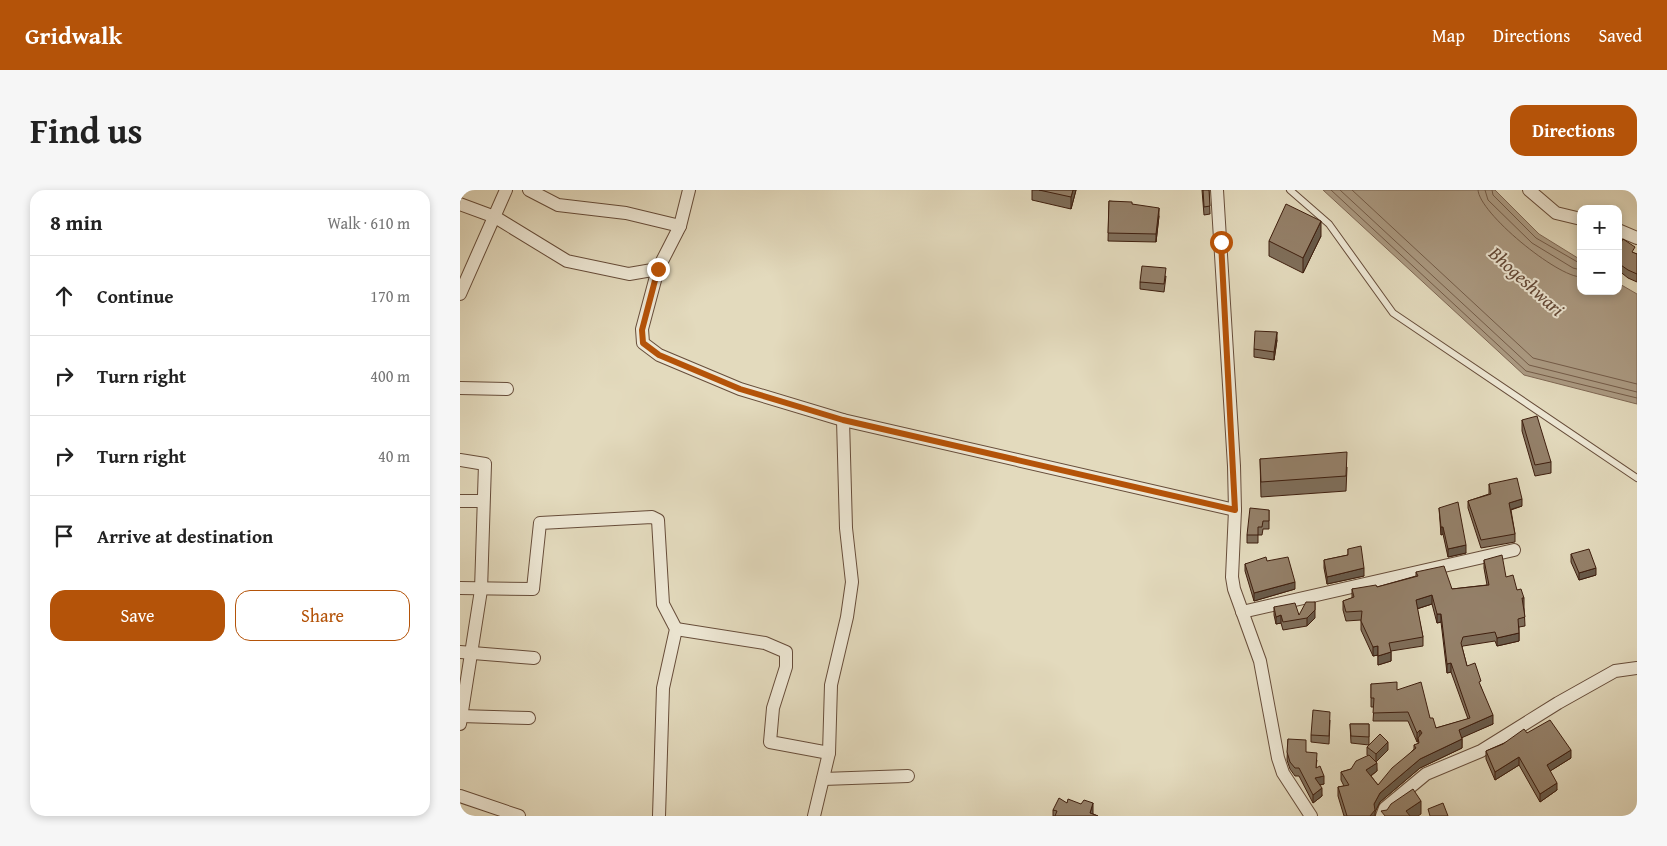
<!DOCTYPE html>
<meta charset="utf-8">
<style>
:root{--surface:#fff;--page:#f6f6f6;--text:#222;--muted:#767676;--line:#e0e0e0;--accent:#b45309}
body{margin:0;font-family:"Gentium Book Plus",serif;background:var(--page);color:var(--text)}
.controls{position:absolute;right:15px;top:15px;display:grid;overflow:hidden;border-radius:10px;box-shadow:0 2px 8px #0003}
.controls button{width:45px;height:45px;display:grid;place-items:center;padding:0;border:0;border-bottom:1px solid var(--line);background:var(--surface);color:var(--text);font:25px sans-serif}
.stop{position:absolute;width:15px;height:15px;margin:-11px;border:4px solid #b45309;border-radius:50%;background:#fff}
.stop.end{background:#b45309;border-color:#fff;box-shadow:0 1px 5px #0008}
.list{margin:0;padding:0;list-style:none}
h2{display:flex;justify-content:space-between;align-items:center;height:65px;margin:0;padding:0 20px;font-size:21px}
h2 small{font-size:16px;font-weight:400;color:var(--muted)}
.list li{display:grid;grid-template-columns:32px 1fr auto;gap:15px;align-items:center;box-sizing:border-box;height:80px;padding:0 20px;border-top:1px solid var(--line)}
.list b{display:block;font-size:19px;white-space:nowrap}
.list em{font-size:16px;font-style:normal;color:var(--muted)}
.actions{display:flex;gap:10px;padding:15px 20px}
.actions a{flex:1;padding:11px 0;border:1px solid var(--accent);border-radius:15px;text-align:center;font-size:18px;color:var(--accent)}
.actions .main{background:var(--accent);color:#fff}
.icon{flex:none;width:28px;height:28px;fill:none;stroke:currentColor;stroke-width:2;stroke-linecap:round;stroke-linejoin:round}
.map{position:relative;flex:none;width:1177px;height:626px;overflow:hidden;border-radius:15px}
header{display:flex;align-items:center;gap:30px;box-sizing:border-box;height:70px;padding:0 25px;background:var(--accent);color:#fff}
header strong{font-size:24px}
nav{display:flex;gap:28px;margin-inline-start:auto;font-size:18px}
.intro{display:flex;align-items:center;justify-content:space-between;box-sizing:border-box;height:120px;padding:0 30px}
h1{margin:0;font-size:35px}
.button{padding:12px 22px;border-radius:15px;background:var(--accent);color:#fff;font-size:18px;font-weight:700}
main{display:flex;gap:30px;padding:0 30px}
aside{flex:1;background:var(--surface);border-radius:15px;box-shadow:0 2px 8px #0003}
.map>svg:first-child{display:block}
.water{fill:#ab9a82;stroke:#7f6854}
.lines{fill:none;stroke-linecap:round;stroke-linejoin:round}
.shore{stroke:#745c48;stroke-width:1}
.service-casing{stroke:#674d3a;stroke-width:8}
.minor-casing{stroke:#674d3a;stroke-width:14}
.service{stroke:#ede7d4;stroke-width:6}
.minor{stroke:#ede7d4;stroke-width:12}
.wall{fill:#7f6e5a;stroke:#3e1e0e}
.shaded-wall{fill:#685a4a;stroke:#3e1e0e}
.building{fill:#948069;stroke:#3e1e0e}
.route{stroke:#b45309;stroke-width:6}
.labels{text-anchor:middle;stroke-width:4;stroke-linejoin:round;paint-order:stroke}
.water-label{font-size:19px;font-style:italic;fill:#644937;stroke:#ede7d4}
</style>
<header>
<strong>Gridwalk</strong>
<nav><a>Map</a><a>Directions</a><a>Saved</a></nav>
</header>
<div class="intro"><h1>Find us</h1><a class="button">Directions</a></div>
<main>
<aside>
<h2>8 min<small>Walk · 610 m</small></h2>
<ul class="list">
<li><svg class="icon" aria-label="ahead" viewBox="0 0 24 24"><path d="M12 20V5M6 11l6-6 6 6"/></svg><div><b>Continue</b></div><em>170 m</em></li>
<li><svg class="icon" aria-label="right" viewBox="0 0 24 24"><path d="M7 20v-9h11M14 6l5 5-5 5"/></svg><div><b>Turn right</b></div><em>400 m</em></li>
<li><svg class="icon" aria-label="right" viewBox="0 0 24 24"><path d="M7 20v-9h11M14 6l5 5-5 5"/></svg><div><b>Turn right</b></div><em>40 m</em></li>
<li><svg class="icon" aria-label="arrive" viewBox="0 0 24 24"><path d="M6 21V4h12l-3 4 3 4H6"/></svg><div><b>Arrive at destination</b></div></li>
</ul>
<div class="actions"><a class="main">Save</a><a>Share</a></div>
</aside>
<div class="map">
<svg width="1177" height="626" viewBox="0 0 1177 626">
<rect width="100%" height="100%" fill="#e3dabd"/>
<filter id="stains"><feTurbulence type="fractalNoise" baseFrequency=".004" numOctaves="4"/><feColorMatrix values="0 0 0 0 .2 0 0 0 0 .09 0 0 0 0 .02 0 0 0 .5 -.17"/></filter>
<radialGradient id="worn" r=".72"><stop offset=".6" stop-color="#630" stop-opacity="0"/><stop offset="1" stop-color="#630" stop-opacity=".3"/></radialGradient>
<polygon class="water" points="863,0 1035,0 1079,44 1121,70 1121,101 1158,101 1158,93 1177,104 1177,214 1064,185"/>
<g class="lines">
<g class="shore">
<polyline points="871,0 1066,181 1177,208"/>
<polyline points="880,0 1069,175 1177,202"/>
<polyline points="892,0 1073,168 1177,194"/>
<path d="M1018,0C1019,23 1097,87 1121,87"/>
<polyline points="1025,0 1028,10 1072,53 1113,78 1121,80"/>
<polyline points="1032,0 1033,5 1076,48 1121,74"/>
</g>
<defs>
<polyline id="service" points="830,0 869,34 933,123 1177,288"/>
<g id="minor">
<polyline points="69,0 98,15 166,23 220,36"/>
<polyline points="757,0 774,276 775,320 772,387 774,399 800,471 818,568 823,583 851,626"/>
<polyline points="1069,0 1096,23 1121,29"/>
<polyline points="0,14 35,27 107,71 169,84 198,79 220,36 229,0"/>
<polyline points="1158,40 1177,48"/>
<polyline points="198,79 182,139 183,153 199,165 280,199 383,230 775,320"/>
<polyline points="0,104 46,0"/>
<polyline points="0,198 47,199"/>
<polyline points="0,270 25,274 21,400 0,534"/>
<polyline points="0,311 22,311"/>
<polyline points="0,398 73,399 80,333 192,327 198,330 203,414 216,439 203,498 199,626"/>
<polyline points="782,422 1054,360"/>
<polyline points="216,439 305,453 326,462 326,477 313,518 310,552 369,563"/>
<polyline points="0,462 74,468"/>
<polyline points="0,526 69,528"/>
<polyline points="363,589 448,586"/>
<polyline points="0,606 59,626"/>
<polyline points="354,626 369,563 371,495 387,427 392,392 386,338 383,230"/>
<polyline points="922,626 925,618 966,584 1021,561 1098,513 1155,481 1177,478"/>
</g>
</defs>
<use href="#service" class="service-casing"/>
<use href="#minor" class="minor-casing"/>
<use href="#service" class="service"/>
<use href="#minor" class="minor"/>
</g>
<g class="wall">
<polygon points="572,0 616,0 611,19 572,10"/>
<polygon points="742,0 749,0 750,24 744,25"/>
<polygon points="649,11 672,14 699,26 696,52 648,51"/>
<polygon points="861,46 843,83 809,66 809,51"/>
<polygon points="1158,58 1177,64 1177,92 1168,88 1158,80"/>
<polygon points="706,86 704,102 680,99 680,92"/>
<polygon points="817,150 814,170 794,167 794,159"/>
<polygon points="1062,230 1091,272 1091,283 1075,286 1062,241"/>
<polygon points="800,269 887,277 886,301 801,307"/>
<polygon points="1029,294 1062,316 1051,320 1055,344 1055,352 1021,358 1008,318 1008,311 1029,304"/>
<polygon points="979,318 1006,363 988,367 983,344 981,345"/>
<polygon points="809,320 809,339 803,339 802,345 798,345 798,353 787,353 787,345"/>
<polygon points="888,359 904,386 867,394 864,378 864,370 888,365"/>
<polygon points="1111,364 1136,385 1119,390 1111,372"/>
<polygon points="1024,370 1046,387 1064,408 1064,417 1065,436 1059,437 1059,451 1037,456 1035,451 1003,456 1002,457 1007,476 1021,497 1033,534 1002,547 1002,558 960,578 920,612 915,622 915,626 884,626 878,606 878,597 884,596 881,590 881,582 891,579 908,566 907,565 907,557 909,555 891,553 890,534 909,534 909,555 928,560 916,572 917,581 911,586 918,595 954,559 954,555 958,554 958,551 957,552 948,531 913,531 914,517 911,517 911,494 937,500 970,528 976,538 1008,529 991,482 987,483 981,432 977,433 972,414 957,419 963,447 963,456 931,461 931,471 918,475 918,465 913,466 901,440 901,430 886,431 883,420 883,411 892,408 892,399 917,397 956,386 956,382 992,399 1027,395 1024,378"/>
<polygon points="807,371 835,399 794,411 785,381 785,374"/>
<polygon points="814,417 839,425 855,428 847,436 823,440 821,433 816,434 814,425"/>
<polygon points="870,530 869,554 851,552 851,545"/>
<polygon points="1067,543 1111,568 1090,581 1097,600 1080,612 1059,575 1035,590 1026,569 1026,561"/>
<polygon points="828,549 857,570 856,577 864,594 860,595 862,606 853,613 839,586 835,586 830,579 827,570"/>
<polygon points="607,613 633,624 638,626 593,626 593,620"/>
</g>
<g class="shaded-wall">
<polygon points="613,0 616,0 611,19 611,7"/>
<polygon points="699,18 699,26 696,52 696,44"/>
<polygon points="861,31 861,46 843,83 843,68"/>
<polygon points="817,142 817,150 814,170 814,162"/>
<polygon points="1062,309 1062,316 1049,320 1049,313"/>
<polygon points="981,337 983,337 983,344 981,345"/>
<polygon points="1006,355 1006,363 988,367 988,359"/>
<polygon points="904,378 904,386 867,394 867,387"/>
<polygon points="1136,378 1136,385 1119,390 1119,383"/>
<polygon points="835,392 835,399 794,411 794,403"/>
<polygon points="972,405 972,414 956,419 956,410"/>
<polygon points="855,412 855,428 847,436 847,428"/>
<polygon points="977,424 981,424 981,432 977,433"/>
<polygon points="821,425 821,433 816,434 816,427"/>
<polygon points="1059,443 1059,451 1037,456 1037,448"/>
<polygon points="918,456 918,465 913,466 913,457"/>
<polygon points="931,462 931,471 918,475 918,466"/>
<polygon points="991,473 991,482 987,483 987,474"/>
<polygon points="1033,525 1033,534 999,549 999,540"/>
<polygon points="960,540 960,549 958,548 958,551 957,552 957,543"/>
<polygon points="1002,549 1002,558 960,578 920,612 915,622 915,626 910,626 914,614 920,603 960,569"/>
<polygon points="928,552 928,560 916,572 916,564"/>
<polygon points="1111,560 1111,568 1087,583 1087,575"/>
<polygon points="1059,567 1059,575 1035,590 1035,582"/>
<polygon points="917,573 917,581 906,589 906,580"/>
<polygon points="864,586 864,594 855,596 855,588"/>
<polygon points="1097,593 1097,600 1080,612 1080,604"/>
<polygon points="862,598 862,606 853,613 853,605"/>
<polygon points="961,611 961,624 958,626 946,626 946,621"/>
<polygon points="633,613 633,624 630,623"/>
</g>
<g class="building">
<polygon points="579,0 613,0 611,7"/>
<polygon points="743,0 749,0 750,16 744,17"/>
<polygon points="649,11 672,12 672,14 699,18 696,44 648,43"/>
<polygon points="826,14 861,31 843,68 809,51"/>
<polygon points="1163,49 1175,57 1172,62 1177,64 1177,84 1168,80 1158,73 1158,58"/>
<polygon points="682,76 706,78 704,94 680,92"/>
<polygon points="795,141 817,142 814,162 794,159"/>
<polygon points="1077,226 1091,272 1075,275 1062,230"/>
<polygon points="887,262 886,286 801,292 800,269"/>
<polygon points="1057,288 1062,309 1049,313 1055,344 1021,350 1008,311 1031,304 1029,294"/>
<polygon points="998,312 1006,355 988,359 983,337 981,337 979,318"/>
<polygon points="790,318 809,320 809,331 803,331 802,337 798,337 798,345 787,345"/>
<polygon points="901,356 904,378 867,387 864,370 888,365 888,359"/>
<polygon points="1129,359 1136,378 1119,383 1111,364"/>
<polygon points="1042,365 1046,387 1053,385 1057,400 1061,399 1064,408 1062,408 1065,427 1058,429 1059,443 1037,448 1035,442 1003,447 1001,453 1007,476 1015,473 1021,491 1019,492 1033,525 999,540 1002,549 960,569 920,603 914,614 915,620 910,626 887,626 878,597 889,595 881,582 891,579 896,571 909,565 917,573 906,580 918,595 932,578 956,558 954,555 959,553 958,548 962,543 960,540 957,543 948,522 913,523 914,508 911,508 911,494 937,492 937,500 961,492 970,528 973,528 976,538 1010,528 991,473 987,474 981,424 977,424 972,405 956,410 963,447 929,453 931,462 918,466 918,456 913,457 901,431 902,421 886,422 883,411 894,407 892,399 916,395 917,397 958,386 956,382 984,376 992,399 1029,395 1024,370"/>
<polygon points="806,367 807,371 828,367 835,392 794,403 785,374"/>
<polygon points="846,412 855,412 855,420 847,428 823,432 821,425 816,427 814,417 835,413 839,425"/>
<polygon points="853,520 870,522 869,546 851,545"/>
<polygon points="1090,530 1111,560 1087,575 1097,593 1080,604 1059,567 1035,582 1026,561 1043,554 1064,539 1067,543"/>
<polygon points="890,534 909,534 909,547 891,546"/>
<polygon points="920,544 928,552 916,564 907,557"/>
<polygon points="828,549 846,550 846,562 857,563 856,578 860,576 864,586 855,588 862,598 853,605 839,578 835,578 830,572 827,562"/>
<polygon points="953,599 961,611 946,621 950,626 925,626 921,621 927,620 931,614"/>
<polygon points="599,608 607,613 608,609 621,614 624,610 633,613 630,623 638,626 595,626 597,621 593,620"/>
<polygon points="983,613 988,626 970,626 968,619"/>
</g>
<g class="lines">
<polyline class="route" points="198,79 182,140 183,153 199,165 280,199 383,230 775,320 761,52"/>
</g>
<g class="labels">
<g class="water-label">
<text transform="translate(1067 91) rotate(42)" y="7">Bhogeshwari</text>
</g>
</g>
<rect width="100%" height="100%" filter="url(#stains)"/>
<rect width="100%" height="100%" fill="url(#worn)"/>
</svg>
<div class="controls">
<button>+</button>
<button>−</button>
</div>
<div class="stop" style="left:761px;top:52px"></div>
<div class="stop end" style="left:198px;top:79px"></div>
</div>
</main>
